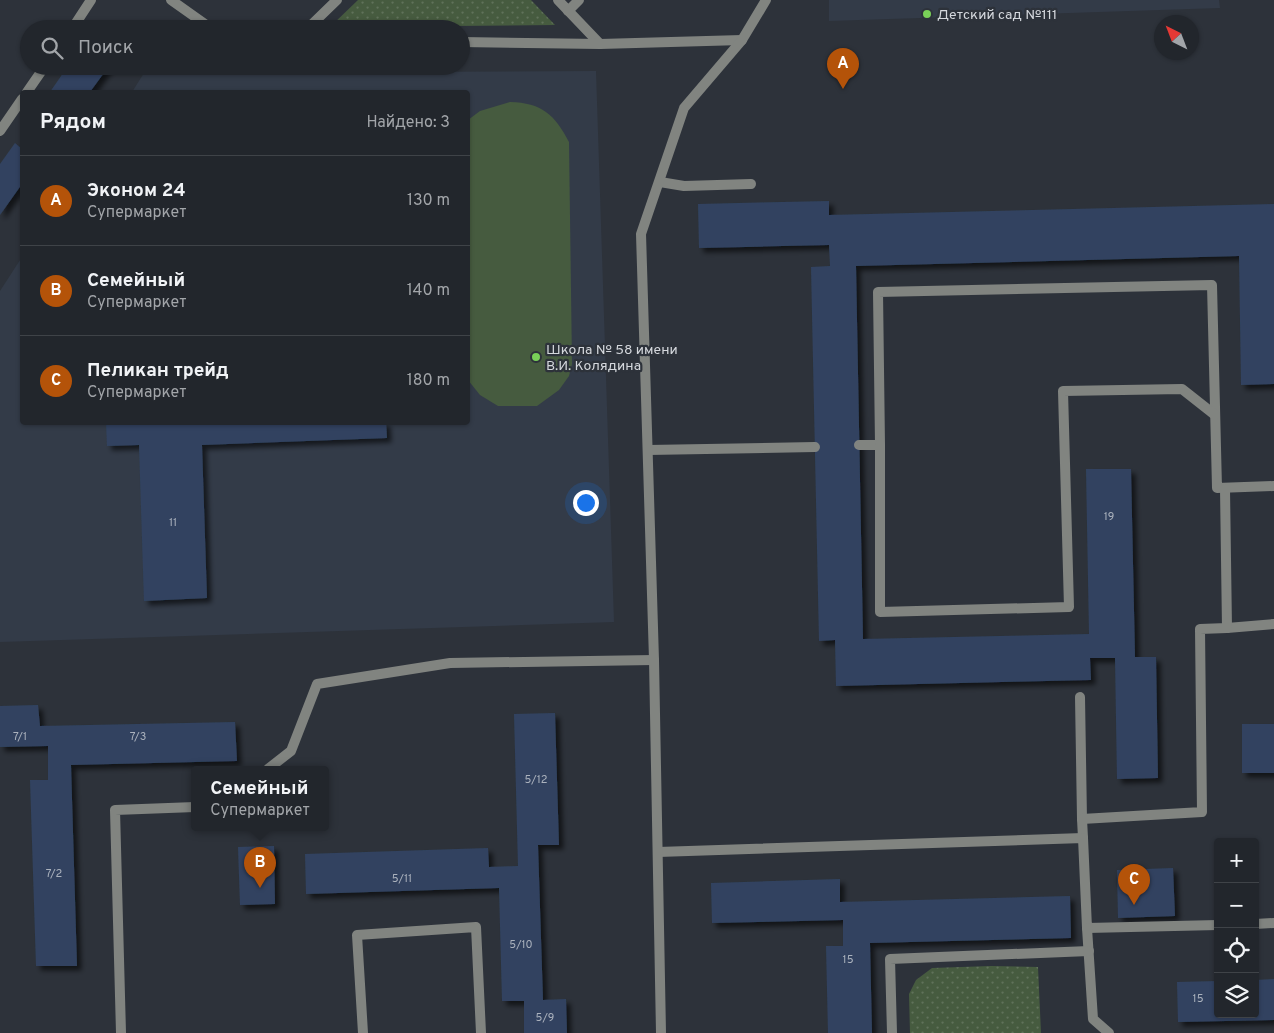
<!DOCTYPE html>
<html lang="ru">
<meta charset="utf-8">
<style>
:root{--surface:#22262c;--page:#2e3238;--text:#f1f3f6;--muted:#a2a5a9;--line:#3f4348;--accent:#b45309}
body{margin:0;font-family:Overpass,sans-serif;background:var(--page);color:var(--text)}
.controls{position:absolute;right:15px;bottom:15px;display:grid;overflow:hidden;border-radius:5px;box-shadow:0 1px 4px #0004}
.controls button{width:45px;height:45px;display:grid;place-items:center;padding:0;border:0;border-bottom:1px solid var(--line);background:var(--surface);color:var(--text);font:25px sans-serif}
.compass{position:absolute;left:1154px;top:15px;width:45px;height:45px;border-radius:50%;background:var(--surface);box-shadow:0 1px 4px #0004;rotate:318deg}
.you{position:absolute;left:585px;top:502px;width:18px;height:18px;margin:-12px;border:4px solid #fff;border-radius:50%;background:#1a73e8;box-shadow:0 0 0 8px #1a73e833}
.badge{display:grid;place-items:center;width:32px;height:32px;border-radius:50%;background:var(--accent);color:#fff;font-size:16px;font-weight:700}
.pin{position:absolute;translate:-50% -41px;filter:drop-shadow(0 1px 2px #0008)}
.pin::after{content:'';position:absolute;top:26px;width:18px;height:15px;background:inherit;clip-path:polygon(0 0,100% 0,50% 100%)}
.popup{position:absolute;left:191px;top:766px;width:138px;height:65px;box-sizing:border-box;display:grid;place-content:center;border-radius:5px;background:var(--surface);filter:drop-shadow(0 1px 4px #0005);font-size:16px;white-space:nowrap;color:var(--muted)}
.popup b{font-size:19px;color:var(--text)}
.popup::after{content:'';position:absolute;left:50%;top:100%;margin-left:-10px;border:10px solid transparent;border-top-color:var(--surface)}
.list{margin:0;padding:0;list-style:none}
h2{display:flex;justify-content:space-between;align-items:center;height:65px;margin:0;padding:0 20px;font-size:21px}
h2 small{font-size:16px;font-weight:400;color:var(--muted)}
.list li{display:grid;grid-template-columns:32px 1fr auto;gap:15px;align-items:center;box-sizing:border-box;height:90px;padding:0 20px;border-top:1px solid var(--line)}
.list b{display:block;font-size:19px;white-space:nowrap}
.list p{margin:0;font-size:16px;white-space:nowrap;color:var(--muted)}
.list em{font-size:16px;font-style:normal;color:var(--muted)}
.icon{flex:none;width:28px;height:28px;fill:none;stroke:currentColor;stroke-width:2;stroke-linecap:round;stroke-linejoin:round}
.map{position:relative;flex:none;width:1274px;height:1033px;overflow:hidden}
.search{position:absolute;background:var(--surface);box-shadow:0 1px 4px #0004;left:20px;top:20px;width:450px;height:55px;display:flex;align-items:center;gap:12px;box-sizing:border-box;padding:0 18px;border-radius:28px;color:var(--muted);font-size:19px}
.panel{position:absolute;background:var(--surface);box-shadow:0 1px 4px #0004;left:20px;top:90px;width:450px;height:335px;border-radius:5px}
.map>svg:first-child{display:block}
.built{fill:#333b48}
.park{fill:url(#park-dots)}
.pitch{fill:#465b3f}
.building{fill:#314360;filter:url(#shadow)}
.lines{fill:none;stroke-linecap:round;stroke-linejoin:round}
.lane{stroke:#818480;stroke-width:10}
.street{stroke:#818480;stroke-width:10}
.poi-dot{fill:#79d158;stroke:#2d323a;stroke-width:2}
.labels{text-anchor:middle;stroke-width:4.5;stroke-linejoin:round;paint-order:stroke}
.number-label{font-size:11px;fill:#abb2bd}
.poi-label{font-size:14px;fill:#d4d7dc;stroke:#2d323a;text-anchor:start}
</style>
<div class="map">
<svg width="1274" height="1033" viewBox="0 0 1274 1033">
<defs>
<pattern id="park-dots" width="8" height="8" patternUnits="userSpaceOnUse" patternTransform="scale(1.25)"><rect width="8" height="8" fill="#465b3f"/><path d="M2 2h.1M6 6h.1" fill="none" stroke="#60725a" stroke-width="1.8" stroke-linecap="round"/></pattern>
<filter id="shadow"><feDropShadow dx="4.5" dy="4.5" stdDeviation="2.5" flood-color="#0009"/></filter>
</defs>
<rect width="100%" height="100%" fill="#2d323a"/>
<g class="built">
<polygon points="829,0 1219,0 1220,8 829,21"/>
<polygon points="596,71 614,622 0,642 0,291 22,257 22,422 468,422 468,92 132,92 144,73"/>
</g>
<g class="park">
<polygon points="358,0 531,0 555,25 330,27"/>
<polygon points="991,966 1038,967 1041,1033 910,1033 909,994 916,980 932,968"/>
</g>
<path class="pitch" d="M510,102C542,103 554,114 569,142L572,364L569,376L559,390L537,406H498L480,395L468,380V120L480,111Z"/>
<g class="building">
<polygon points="68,66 109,66 90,92 50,92"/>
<polygon points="15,143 22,149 22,184 0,215 0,164"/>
<polygon points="829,201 829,215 1274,204 1274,384 1241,385 1239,256 856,266 863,639 1089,634 1086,469 1131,469 1135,657 1156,657 1158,778 1117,779 1115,658 1090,658 1091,680 836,686 835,640 819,641 811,267 830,266 829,245 699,248 698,204"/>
<polygon points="106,422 386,422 387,438 202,445 207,598 144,601 139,445 107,446"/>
<polygon points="38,705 40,726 235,722 237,761 71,765 77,966 36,966 30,780 48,780 48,746 0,747 0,706"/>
<polygon points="555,713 559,845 538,845 543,1000 566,999 567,1033 524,1033 524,1001 502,1001 499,888 306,894 305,854 488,848 489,867 518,866 514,714"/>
<rect x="1242" y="724" width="32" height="49"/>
<polygon points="274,846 275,904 240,905 238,847"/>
<polygon points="1173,868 1175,916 1118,918 1117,870"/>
<polygon points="840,879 840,902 1070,896 1071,938 870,943 872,1033 828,1033 826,946 843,946 843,920 712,923 711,883"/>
<polygon points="1274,979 1274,1020 1178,1022 1177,982 1218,981 1218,1014 1255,1014 1255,980"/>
</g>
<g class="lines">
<g class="lane">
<polyline points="171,0 212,29"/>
<polyline points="558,0 600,44"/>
<polyline points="568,11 579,0"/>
<polyline points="307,29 337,0"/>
<polyline points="461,42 600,44 742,40"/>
<polyline points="660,182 684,186 751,184"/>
<polyline points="859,445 880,445 878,292 1212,285 1217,488 1274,486"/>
<polyline points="880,445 880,612 1069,607 1063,391 1182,389 1215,415"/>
<polyline points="648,450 815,447"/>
<polyline points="1227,628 1274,624"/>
<polyline points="1080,697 1082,819"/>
<polyline points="268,769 291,751 317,684 450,663 654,660"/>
<polyline points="1083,838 1082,819 1202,812 1200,629 1227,628 1225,489"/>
<polyline points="658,852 1083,838 1087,928 1218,925"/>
<polyline points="1255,924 1274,923"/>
<polyline points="1087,928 1093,1019 1109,1033"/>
<polyline points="121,1033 115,810 195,807"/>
<polyline points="363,1033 357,935 476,927 481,1033"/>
<polyline points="892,1033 890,959 1089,951"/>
</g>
<g class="street">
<polyline points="72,29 91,0"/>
<polyline points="27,92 45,66"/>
<polyline points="0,131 22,99"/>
<polyline points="661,1033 654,660 641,234 684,108 742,40 766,0"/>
</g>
</g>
<g class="poi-dot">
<circle cx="927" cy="14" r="5"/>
<circle cx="536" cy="357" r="5"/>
</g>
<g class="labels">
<g class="number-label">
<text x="1109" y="520">19</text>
<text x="173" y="526">11</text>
<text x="20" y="740">7/1</text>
<text x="138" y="740">7/3</text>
<text x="536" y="783">5/12</text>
<text x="54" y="877">7/2</text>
<text x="402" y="882">5/11</text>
<text x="521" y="948">5/10</text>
<text x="848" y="963">15</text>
<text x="1198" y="1002">15</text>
<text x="545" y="1021">5/9</text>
</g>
<g class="poi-label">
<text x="937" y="19">Детский сад №111</text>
<text x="546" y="354">Школа № 58 имени<tspan x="546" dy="16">В.И. Колядина</tspan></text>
</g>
</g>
</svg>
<div class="controls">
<button>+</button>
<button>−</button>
<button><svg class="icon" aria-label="locate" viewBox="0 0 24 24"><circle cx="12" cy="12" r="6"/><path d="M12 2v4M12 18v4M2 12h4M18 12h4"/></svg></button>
<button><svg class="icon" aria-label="layers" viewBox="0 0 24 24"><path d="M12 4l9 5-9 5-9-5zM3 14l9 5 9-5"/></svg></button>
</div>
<svg class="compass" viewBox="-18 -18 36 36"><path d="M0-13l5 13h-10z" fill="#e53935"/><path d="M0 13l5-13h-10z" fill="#a2a5a9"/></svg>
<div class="you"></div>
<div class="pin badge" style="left:843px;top:89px">A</div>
<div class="pin badge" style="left:260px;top:888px">B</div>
<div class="popup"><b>Семейный</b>Супермаркет</div>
<div class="pin badge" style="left:1134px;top:905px">C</div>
<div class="search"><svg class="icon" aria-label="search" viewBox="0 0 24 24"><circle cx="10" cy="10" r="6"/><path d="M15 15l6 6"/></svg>Поиск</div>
<section class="panel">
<h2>Рядом<small>Найдено: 3</small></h2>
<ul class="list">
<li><span class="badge">A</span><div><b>Эконом 24</b><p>Супермаркет</p></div><em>130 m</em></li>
<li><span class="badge">B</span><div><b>Семейный</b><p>Супермаркет</p></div><em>140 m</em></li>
<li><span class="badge">C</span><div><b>Пеликан трейд</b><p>Супермаркет</p></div><em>180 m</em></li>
</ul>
</section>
</div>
